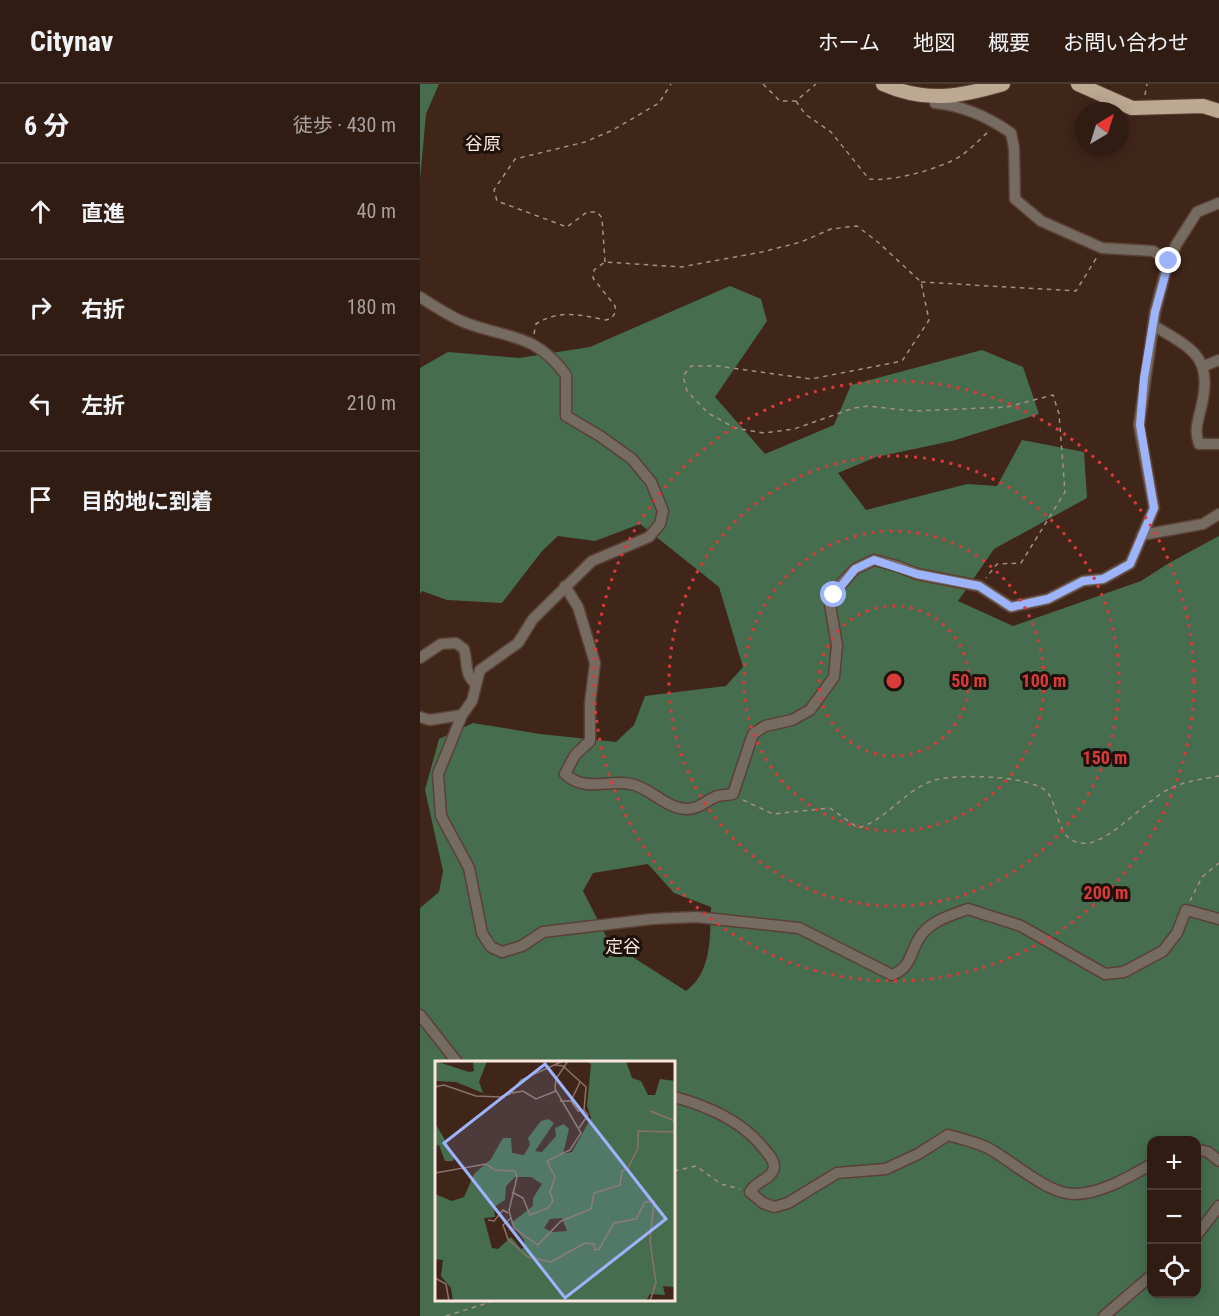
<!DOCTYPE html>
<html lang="ja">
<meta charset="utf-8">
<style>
:root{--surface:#301c13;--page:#3c2921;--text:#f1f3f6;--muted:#a8a1a0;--line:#4b3a33}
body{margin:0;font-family:"Roboto Condensed","Noto Sans JP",sans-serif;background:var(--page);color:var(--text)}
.controls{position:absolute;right:18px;bottom:18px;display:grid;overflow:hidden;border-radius:12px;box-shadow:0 3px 15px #0003}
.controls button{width:54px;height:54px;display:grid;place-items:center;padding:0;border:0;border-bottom:2px solid var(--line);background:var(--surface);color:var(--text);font:30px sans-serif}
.compass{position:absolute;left:655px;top:18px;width:54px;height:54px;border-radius:50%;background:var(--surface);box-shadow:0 3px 15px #0003;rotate:38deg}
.stop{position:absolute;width:18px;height:18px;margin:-14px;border:4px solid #9db4fd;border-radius:50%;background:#fff}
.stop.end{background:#9db4fd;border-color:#fff;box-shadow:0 2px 6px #0008}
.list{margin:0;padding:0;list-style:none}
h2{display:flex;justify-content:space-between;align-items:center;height:78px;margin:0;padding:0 24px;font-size:26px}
h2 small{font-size:20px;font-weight:400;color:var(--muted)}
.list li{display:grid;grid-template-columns:39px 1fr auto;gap:18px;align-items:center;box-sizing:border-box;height:96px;padding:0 24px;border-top:2px solid var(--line)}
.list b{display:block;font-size:22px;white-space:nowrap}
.list em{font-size:20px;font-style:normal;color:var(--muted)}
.icon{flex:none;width:33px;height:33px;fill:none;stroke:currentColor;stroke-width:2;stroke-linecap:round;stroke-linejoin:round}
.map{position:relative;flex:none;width:799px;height:1232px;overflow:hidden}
header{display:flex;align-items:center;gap:36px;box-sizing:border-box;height:84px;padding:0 30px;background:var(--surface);border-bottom:2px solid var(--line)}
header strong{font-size:28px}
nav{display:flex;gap:33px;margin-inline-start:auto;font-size:21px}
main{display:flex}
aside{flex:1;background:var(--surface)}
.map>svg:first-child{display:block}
.forest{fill:#466e4e;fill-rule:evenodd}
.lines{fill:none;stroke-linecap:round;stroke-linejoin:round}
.minor-casing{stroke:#5a4035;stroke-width:13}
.major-casing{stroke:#5a4035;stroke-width:16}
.path{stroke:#a58f85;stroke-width:1.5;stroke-dasharray:4.5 4.5;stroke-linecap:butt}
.minor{stroke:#756b60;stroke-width:10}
.major{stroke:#bda892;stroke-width:14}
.route{stroke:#9db4fd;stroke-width:8}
.ring{fill:none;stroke:#da3b3a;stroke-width:3;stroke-dasharray:3 6}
.labels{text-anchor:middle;stroke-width:6;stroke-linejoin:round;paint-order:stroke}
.neighbourhood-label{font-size:18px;fill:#f9e6de;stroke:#1e120d}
.inset-road{fill:none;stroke:#8a7268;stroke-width:1.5}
.view{fill:#9db4fd;fill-opacity:0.15;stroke:#9db4fd;stroke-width:3}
.inset-edge{fill:none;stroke:#f9e6de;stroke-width:3}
.centre{fill:#da3b3a;stroke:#1e120d;stroke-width:3}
.ring-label{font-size:18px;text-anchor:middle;font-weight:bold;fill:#da3b3a;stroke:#1e120d;stroke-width:6;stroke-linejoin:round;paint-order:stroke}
</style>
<header>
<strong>Citynav</strong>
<nav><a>ホーム</a><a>地図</a><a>概要</a><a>お問い合わせ</a></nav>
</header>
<main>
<aside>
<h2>6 分<small>徒歩 · 430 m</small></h2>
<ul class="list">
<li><svg class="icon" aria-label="ahead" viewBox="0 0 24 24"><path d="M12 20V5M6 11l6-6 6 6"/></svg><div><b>直進</b></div><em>40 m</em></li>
<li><svg class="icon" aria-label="right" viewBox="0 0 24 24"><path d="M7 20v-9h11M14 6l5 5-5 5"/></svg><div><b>右折</b></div><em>180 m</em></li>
<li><svg class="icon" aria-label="left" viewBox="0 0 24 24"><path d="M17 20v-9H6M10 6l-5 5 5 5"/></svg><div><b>左折</b></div><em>210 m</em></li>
<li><svg class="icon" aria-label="arrive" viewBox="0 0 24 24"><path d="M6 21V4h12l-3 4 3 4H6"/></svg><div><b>目的地に到着</b></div></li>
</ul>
</aside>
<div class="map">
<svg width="799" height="1232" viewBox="0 0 799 1232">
<rect width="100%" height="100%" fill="#402519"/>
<g class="forest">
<polygon points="0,0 19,0 6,30 0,96"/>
<path d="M310,202L341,215L347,237L295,313L345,370L414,341L431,301L562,266L603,283L619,330L532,357L456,373L418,389L446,426L547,400L577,402L602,356L664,368L667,414L574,465L538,517L593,542L721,497L749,479L799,452V1232H0V824L19,808L23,787L5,706L19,655L53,639L120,650L196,658L214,641L225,612L306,602L323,583L299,503L220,440L175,457L138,452L122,467L82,519L27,516L2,507L0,510V284L28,268L99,274L170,263ZM228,780L254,809L291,823C290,853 292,888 266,907L189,858L163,807L173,789ZM16,978H254V1216H16ZM732,1056H776V1210H732Z"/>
</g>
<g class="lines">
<defs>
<g id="minor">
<path d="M515,14V19C544,22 567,32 591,49L594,64L595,115L621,137L682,164L733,167L749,177"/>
<path d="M0,213C16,223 31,234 49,240C91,255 116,250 146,291V332L180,352L212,375L231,398L243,427L240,440L229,453L172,477L113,535L98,559L60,586L52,617L42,631L18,690L21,732L49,784L62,849L71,863L82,868L102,862L123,848L232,835L276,833L379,844L472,891C493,883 490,865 502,850C513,836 532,831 548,825L601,842L685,890L704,888L743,867L757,849L766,826L799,835"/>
<path d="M733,241C772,265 794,272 781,324C778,337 774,347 779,360H799"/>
<polyline points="784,282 799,276"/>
<polyline points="722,451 783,440 799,430"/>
<path d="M145,502L158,523L175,579L170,619V657L155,671L145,690C166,709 187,695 211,700C231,704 245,724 266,725C279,725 284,718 295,713C300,711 308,711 313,710L333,650L345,642L372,636L390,626L414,593L417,561L410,521L422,499L435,485L454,476L477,482L497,490L559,502L591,523L628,515L663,497L683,495L710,480L734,424L719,341L735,228L746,186L756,161L777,128L799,119"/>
<path d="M0,574L21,560L36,559L44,565C48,579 44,591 56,600"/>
<polyline points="0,633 10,636 42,631"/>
<polyline points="0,931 37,978"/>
<path d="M254,1013C288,1022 323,1037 345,1066C349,1071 354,1076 354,1082C354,1095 335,1097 330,1108L343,1119L354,1123L368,1119L417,1089L466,1085L498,1070L528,1051C541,1055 556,1058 568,1064C591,1076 627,1110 654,1110C681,1110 709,1093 732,1080"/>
<polyline points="776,1065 788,1068 799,1077"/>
<polyline points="776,1152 799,1122"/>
<polyline points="684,1232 732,1191"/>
</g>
<g id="major">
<path d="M463,0C506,19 539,13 583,0"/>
<polyline points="658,0 712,24 783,22 799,27"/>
</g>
</defs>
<use href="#minor" class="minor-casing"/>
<use href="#major" class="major-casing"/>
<g class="path">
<polyline points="343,0 360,17 376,17 396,0"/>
<polyline points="725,11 727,0"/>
<path d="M376,17L385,30L411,48L449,95C472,98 519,85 539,73C550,66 559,56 568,48"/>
<polyline points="185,178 182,134 177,128 167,128 147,143 77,117 74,106 95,75 165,58 193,46 239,19 251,0"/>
<polyline points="501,198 656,207 677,173"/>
<path d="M114,250L116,240C140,225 160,231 186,236L192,234L196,227L195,222L173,194L174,186L185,178L261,183L342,168L381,158L411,145L437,142L459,159L501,198L509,236L482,277L391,295L297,282H271L263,292L267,307L288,329L315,344L344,349L374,345L434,324L448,322L494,327L587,323L633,311L639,330L645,408L601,479L577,480L566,494"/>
<path d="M323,716L353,730L410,724L438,744C467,736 485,705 515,696C537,690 608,691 626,707C641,722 634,762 668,759C691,757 727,715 751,704C766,697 783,695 799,692"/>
<polyline points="770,817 782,793 799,779"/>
<polyline points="254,1087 276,1082 301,1100 320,1105"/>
<polyline points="26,1232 77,1216"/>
</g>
<use href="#minor" class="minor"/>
<use href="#major" class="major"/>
</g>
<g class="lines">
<polyline class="route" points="414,511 435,485 454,476 497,490 559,502 591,523 628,515 663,497 683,495 710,480 734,424 720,341 724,294 735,228 749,177"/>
</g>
<g class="ring">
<circle cx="474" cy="597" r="75"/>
<circle cx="474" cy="597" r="150"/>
<circle cx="474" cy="597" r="225"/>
<circle cx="474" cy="597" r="300"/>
</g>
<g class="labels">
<g class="neighbourhood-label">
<text x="63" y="66">谷原</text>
<text x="203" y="869">定谷</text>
</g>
</g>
<g transform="translate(15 977)">
<rect width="240" height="240" fill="#402519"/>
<path d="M0,0L34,11L39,10L38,0H52L44,21L48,32L21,21L0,20ZM151,0H191L197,17L206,20L213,34H220L225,18L240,20V226L228,225L230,234L215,233L211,240H18L16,227L6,215L8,199L0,198V133L17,140L29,136L39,113L56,98L68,77H76L77,92L89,94L95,84L93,77L106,60L113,58L119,62L100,90L107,91L121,75L120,67L129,63L134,68L128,93L137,91L156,57L152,45L156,3ZM80,116H96L107,123L98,137V145L76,162L89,179L90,186L86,188L76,176L63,188L57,187L49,157L60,156L59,146L70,139L71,125ZM127,157L132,170L117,171L109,167L115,158ZM0,62L20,96L18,100H10L4,84L0,85Z" fill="#466e4e" fill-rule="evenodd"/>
<path class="inset-road" d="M120,4L128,5L151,26L149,49L153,54L144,67M0,26L9,24L41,35L65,36L75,33L86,19L128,0M77,32L88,30L101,38L121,30M125,40H136L143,50L149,49M136,40L145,21M215,50L240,60M0,112L51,103L60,109L80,110L82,116L74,150L79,167L103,184L126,160L156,148L159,132L185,124L187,110L193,107L203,87V70L240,71M77,131L88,137L95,154L113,147L118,140L115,131L120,116L112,100L135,89L146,72L120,28L121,18L133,0M76,157L68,164L73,178L93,196L116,201L150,182L159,183L160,189L164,188L179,162L201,158L210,141L219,140L215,180L221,222L215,240M53,159L59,160L68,149L73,152M0,217L11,223L14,240"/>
<path class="view" d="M110,3L231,158L130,237L9,82Z"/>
<rect width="240" height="240" class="inset-edge"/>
</g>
<circle cx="474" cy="597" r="9" class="centre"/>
<g class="ring-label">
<text x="549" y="603">50 m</text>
<text x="624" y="603">100 m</text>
<text x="685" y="680">150 m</text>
<text x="686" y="815">200 m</text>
</g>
</svg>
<div class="controls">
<button>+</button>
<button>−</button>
<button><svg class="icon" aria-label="locate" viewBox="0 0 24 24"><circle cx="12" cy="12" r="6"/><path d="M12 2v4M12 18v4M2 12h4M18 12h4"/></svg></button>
</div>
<svg class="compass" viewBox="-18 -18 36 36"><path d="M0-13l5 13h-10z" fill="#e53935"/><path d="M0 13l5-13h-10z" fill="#a8a1a0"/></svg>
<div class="stop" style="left:414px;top:511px"></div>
<div class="stop end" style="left:749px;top:177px"></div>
</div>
</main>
